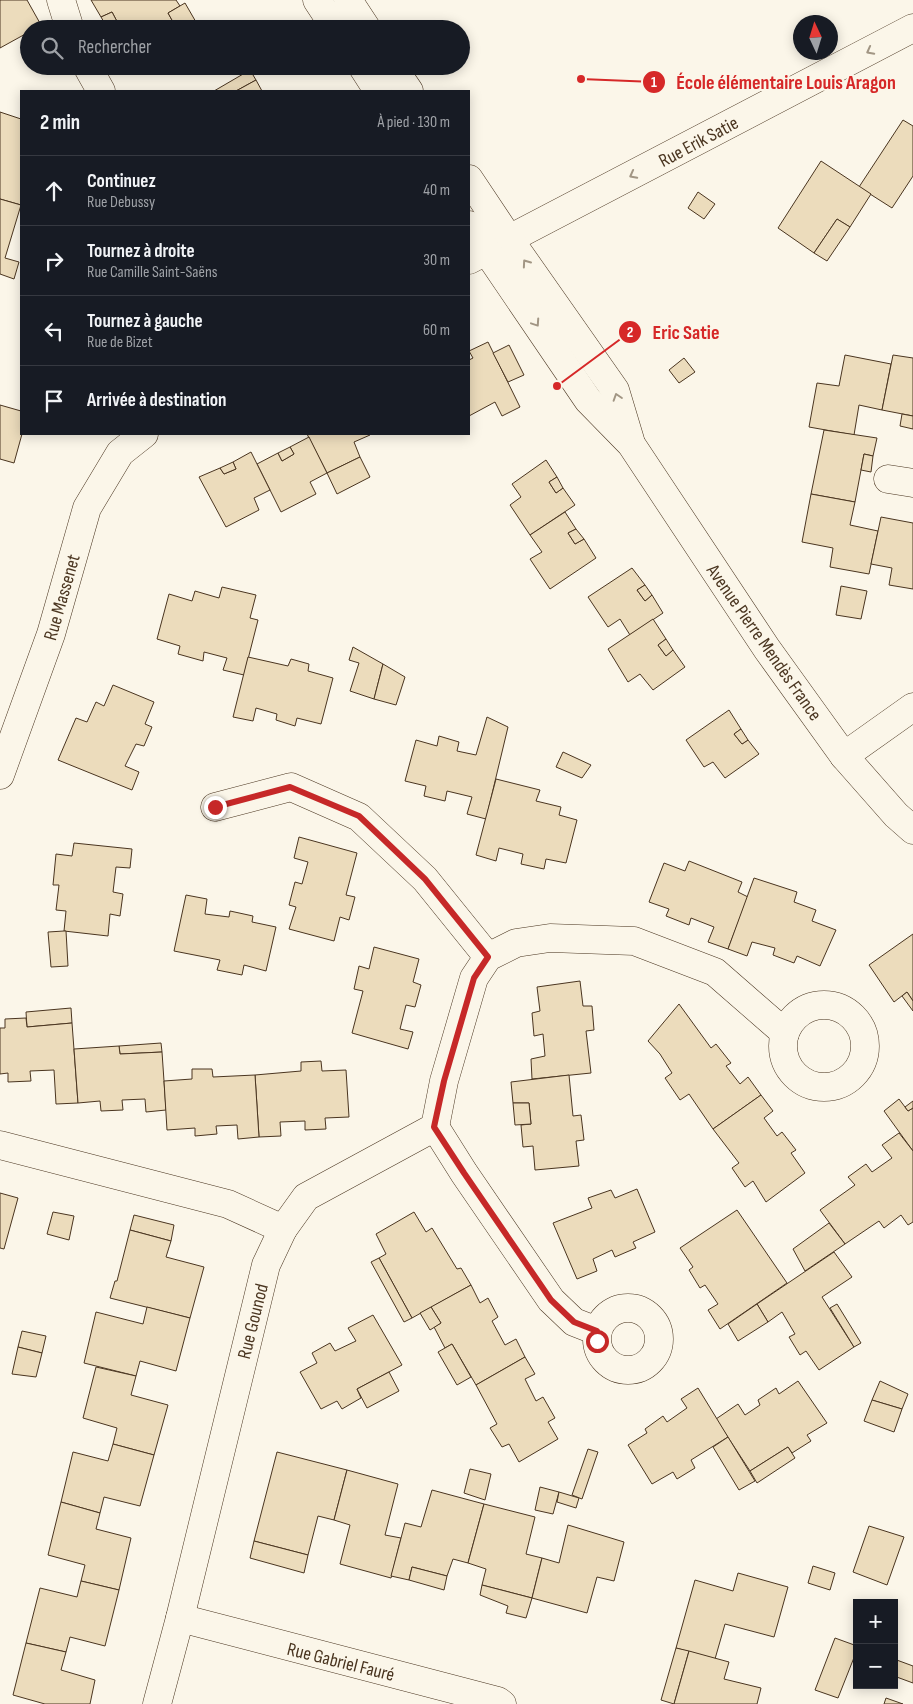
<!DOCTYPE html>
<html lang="fr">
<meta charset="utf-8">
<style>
:root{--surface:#171b24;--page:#20242c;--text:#f1f3f6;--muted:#9ea1a6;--line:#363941}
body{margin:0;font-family:"Sofia Sans Condensed",sans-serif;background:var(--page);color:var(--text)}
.controls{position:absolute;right:15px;bottom:15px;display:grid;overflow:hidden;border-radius:0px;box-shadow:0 2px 12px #0003}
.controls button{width:45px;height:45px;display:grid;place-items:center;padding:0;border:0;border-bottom:1px solid var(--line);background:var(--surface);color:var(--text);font:25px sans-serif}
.compass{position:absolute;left:793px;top:15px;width:45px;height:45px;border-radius:50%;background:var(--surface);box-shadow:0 2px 12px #0003;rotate:356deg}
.stop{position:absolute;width:15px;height:15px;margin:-11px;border:4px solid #c62828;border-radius:50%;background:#fff}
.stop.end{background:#c62828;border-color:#fff;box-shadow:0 1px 5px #0008}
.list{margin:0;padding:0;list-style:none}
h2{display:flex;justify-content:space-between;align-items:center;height:65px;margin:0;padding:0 20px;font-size:21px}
h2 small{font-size:16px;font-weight:400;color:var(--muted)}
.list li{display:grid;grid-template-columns:32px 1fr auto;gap:15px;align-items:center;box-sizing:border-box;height:70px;padding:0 20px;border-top:1px solid var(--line)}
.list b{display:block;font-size:19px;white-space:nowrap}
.list p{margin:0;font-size:16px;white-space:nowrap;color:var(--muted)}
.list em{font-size:16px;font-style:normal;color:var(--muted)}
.icon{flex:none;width:28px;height:28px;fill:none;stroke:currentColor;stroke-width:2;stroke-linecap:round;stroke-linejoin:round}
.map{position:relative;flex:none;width:913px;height:1704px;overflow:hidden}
.search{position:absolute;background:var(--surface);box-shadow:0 2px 12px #0003;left:20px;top:20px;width:450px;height:55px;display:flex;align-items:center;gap:12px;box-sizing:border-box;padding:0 18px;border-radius:28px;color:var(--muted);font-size:19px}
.panel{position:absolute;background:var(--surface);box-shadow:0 2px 12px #0003;left:20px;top:90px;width:450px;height:345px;border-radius:0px}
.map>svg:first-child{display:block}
.building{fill:#ecdcbc;stroke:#4a3520}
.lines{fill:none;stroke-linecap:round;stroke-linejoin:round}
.minor-casing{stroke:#4a3520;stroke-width:29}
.tertiary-casing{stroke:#4a3520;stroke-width:29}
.minor{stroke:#fbf6e9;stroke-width:28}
.tertiary{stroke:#fbf6e9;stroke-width:28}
.oneway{stroke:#a29684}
.route{stroke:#c62828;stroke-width:6}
.labels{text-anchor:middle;stroke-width:4;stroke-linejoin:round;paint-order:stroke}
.street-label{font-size:19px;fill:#4a3520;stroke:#fbf6e9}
.leader{fill:none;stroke:#d62828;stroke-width:2}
.callout-dot{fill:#d62828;stroke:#fbf6e9;stroke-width:2}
.mark-label{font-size:15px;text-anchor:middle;font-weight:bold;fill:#fff}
.callout-label{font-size:20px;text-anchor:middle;font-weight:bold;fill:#d62828;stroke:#fbf6e9;stroke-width:4;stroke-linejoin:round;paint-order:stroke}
</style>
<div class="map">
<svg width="913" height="1704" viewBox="0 0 913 1704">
<rect width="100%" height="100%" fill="#fbf6e9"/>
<g class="building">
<polygon points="0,0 27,0 41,25 34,29 29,29 29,32 0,48"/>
<polygon points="91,0 176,0 180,6 168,13 177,29 121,29 112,12 101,17"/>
<polygon points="185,3 200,29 177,29 168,13"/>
<polygon points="112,12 121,29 108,29 101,17"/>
<polygon points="250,70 256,80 236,91 214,91"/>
<polygon points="256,80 262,91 236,91"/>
<polygon points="0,112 21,119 21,205 0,199"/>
<polygon points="903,120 913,126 913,176 892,208 859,187"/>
<polygon points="821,161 871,194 850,227 837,219 814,253 778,228"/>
<polygon points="698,192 715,204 704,219 688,208"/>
<polygon points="0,199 21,205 5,258 19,262 14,279 0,274"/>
<polygon points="837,219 850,227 827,261 814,253"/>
<polygon points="488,342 520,407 502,416 495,402 469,416 469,360 473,358 469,351"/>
<polygon points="509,345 524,375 508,382 493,353"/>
<polygon points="845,355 891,364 882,410 859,405 854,435 809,427 817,383 839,386"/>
<polygon points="893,355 913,358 913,416 882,410"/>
<polygon points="684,358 695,372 679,383 669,370"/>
<polygon points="0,405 21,411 22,434 14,463 0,459"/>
<polygon points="902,414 913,416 913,429 900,426"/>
<polygon points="824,430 877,438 873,456 864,454 855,502 811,494"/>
<polygon points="307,434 369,434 370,435 354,442 360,457 327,473"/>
<polygon points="309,437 327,473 310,482 316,494 281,512 257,464 278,453 282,461 294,454 290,447"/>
<polygon points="290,447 294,454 282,461 278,453"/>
<polygon points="251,452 270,490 254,498 259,510 226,527 199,477 220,468 224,474 236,469 233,462"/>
<polygon points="864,454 873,456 871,472 861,470"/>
<polygon points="360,457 370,477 337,494 327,473"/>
<polygon points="546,460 557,477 549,482 556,493 563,488 575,505 530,535 510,505 521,497 512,484"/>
<polygon points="233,462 236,469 224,474 220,468"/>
<polygon points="557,477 563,488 556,493 549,482"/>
<polygon points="811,494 855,502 850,525 878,531 869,574 830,567 833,548 802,542"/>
<polygon points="565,512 576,529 568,533 575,544 584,539 596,558 550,589 530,559 542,552 530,535"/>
<polygon points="881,517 913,523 913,589 889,585 892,568 871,564"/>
<polygon points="576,529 584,539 575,544 568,533"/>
<polygon points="632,568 645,585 637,590 645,601 652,595 663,613 630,635 620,619 608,627 588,597"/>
<polygon points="645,585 652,595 645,601 637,590"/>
<polygon points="841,586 867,591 861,619 836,615"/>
<polygon points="222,587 256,595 250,618 258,620 244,675 223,670 227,658 204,652 203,661 178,654 180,646 157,639 169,594 192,601 195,591 219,598"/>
<polygon points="653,619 666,639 658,645 666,656 673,650 685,667 653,690 640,674 628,682 608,649"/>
<polygon points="666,639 673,650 666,656 658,645"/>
<polygon points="353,647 383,664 374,699 350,691 359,663 349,660"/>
<polygon points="248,657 288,666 291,659 309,664 308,671 333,678 321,724 297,718 295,726 276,720 277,714 256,708 253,721 233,717"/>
<polygon points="383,664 405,677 396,705 374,699"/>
<polygon points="113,685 154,702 145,724 152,727 144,746 136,744 125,766 139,772 132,790 58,760 76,718 87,722 96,702 104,706"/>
<polygon points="729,710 741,729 734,734 742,744 748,740 759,754 725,778 713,762 704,767 686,740"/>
<polygon points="487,717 508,727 486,819 467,814 472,797 447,791 445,801 424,796 426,786 405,781 416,740 437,746 439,736 459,742 457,751 476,755"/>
<polygon points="741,729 748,740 742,744 734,734"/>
<polygon points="563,752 591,765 582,778 556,767"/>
<polygon points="496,779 540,790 536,801 561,807 559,815 577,820 566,863 546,859 544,869 521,864 523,854 499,848 496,861 476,855"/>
<polygon points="299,837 357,853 346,895 355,897 349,920 340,917 334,941 289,929 296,907 289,905 295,882 302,884 308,862 294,858"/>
<polygon points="74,843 132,849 130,868 116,867 113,892 123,894 120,916 110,914 108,936 64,931 66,911 56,910 59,885 53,885 56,854 72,856"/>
<polygon points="689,861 742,882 738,892 748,897 728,949 708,942 714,927 691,918 689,925 666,916 669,909 649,902 664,863 685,871"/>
<polygon points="754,878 797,892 794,902 816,910 812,921 836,930 820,966 797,956 794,963 773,955 775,948 752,942 747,956 728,949"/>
<polygon points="186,895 207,899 205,914 229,917 230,911 253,916 252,922 276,927 266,971 244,965 242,975 217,970 220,960 174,951"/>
<polygon points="64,931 66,931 68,966 51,967 48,932"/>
<polygon points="913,934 913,1001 907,992 894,1002 869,965"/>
<polygon points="374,947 419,959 413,982 421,985 415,1007 406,1005 400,1029 413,1032 408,1049 352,1033 363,991 354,989 359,966 369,969"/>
<polygon points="580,981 583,1006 592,1006 594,1030 586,1031 591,1073 532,1079 531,1059 545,1056 543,1034 534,1036 532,1013 540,1011 537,987"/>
<polygon points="907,992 913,1001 913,1011 902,996"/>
<polygon points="679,1004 711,1048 716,1044 731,1063 726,1066 740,1084 748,1077 761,1095 713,1129 689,1094 680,1100 665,1078 672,1073 660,1054 648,1041"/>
<polygon points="71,1008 72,1023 27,1027 26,1012"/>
<polygon points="26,1018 27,1027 72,1023 78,1103 56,1104 54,1070 30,1071 31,1081 8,1082 8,1073 0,1074 0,1028 5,1028 5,1019"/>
<polygon points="161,1043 162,1052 120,1054 119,1046"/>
<polygon points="119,1046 120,1054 162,1052 166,1110 146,1112 145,1099 122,1100 123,1110 101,1111 100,1101 78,1103 74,1049"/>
<polygon points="321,1061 322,1071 346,1070 349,1117 325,1118 326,1129 305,1130 305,1121 280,1122 281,1136 259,1137 255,1075 301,1071 301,1062"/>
<polygon points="192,1069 212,1069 213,1077 255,1075 259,1137 238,1139 237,1125 216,1126 217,1134 195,1136 195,1128 167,1130 164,1081 192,1079"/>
<polygon points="569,1075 573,1116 581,1115 584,1140 576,1141 579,1166 535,1170 533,1146 523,1147 521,1125 531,1124 529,1103 513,1103 511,1082"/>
<polygon points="761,1095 773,1111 764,1118 777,1136 782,1132 796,1150 791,1153 805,1173 766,1202 753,1181 745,1187 732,1168 739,1163 713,1129"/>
<polygon points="899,1099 908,1111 913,1108 913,1151 884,1111"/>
<polygon points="913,1101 913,1108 908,1111 905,1107"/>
<polygon points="513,1103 529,1103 531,1124 515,1125"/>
<polygon points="899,1133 913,1151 913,1222 908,1225 901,1215 884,1228 879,1221 845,1244 820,1210 855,1185 848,1177 866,1164 872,1172 892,1158 882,1145"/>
<polygon points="637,1189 655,1232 633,1242 636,1248 615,1257 612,1250 593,1259 597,1271 577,1279 553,1223 592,1208 588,1198 611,1190 615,1198"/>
<polygon points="0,1193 18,1198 4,1249 0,1248"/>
<polygon points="737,1210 787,1283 720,1329 708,1310 718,1304 705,1285 700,1288 689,1270 693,1267 680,1248"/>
<polygon points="53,1212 74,1216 69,1240 47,1234"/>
<polygon points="414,1212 426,1232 432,1228 457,1269 461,1268 471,1285 412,1318 379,1258 386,1254 376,1234"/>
<polygon points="134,1215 174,1225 171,1241 130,1230"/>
<polygon points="829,1223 845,1244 805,1271 793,1249"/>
<polygon points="130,1230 171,1241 166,1257 204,1267 190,1318 110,1298 115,1281 117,1281"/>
<polygon points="834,1252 852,1277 822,1297 854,1347 819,1370 806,1351 800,1355 789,1337 795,1334 782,1312 768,1322 757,1304"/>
<polygon points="379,1258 412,1318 404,1322 371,1262"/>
<polygon points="471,1285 480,1303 488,1298 498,1317 492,1321 505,1345 516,1339 525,1357 476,1385 452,1344 445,1348 434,1327 441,1323 431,1307"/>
<polygon points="757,1304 768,1322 738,1341 728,1324"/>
<polygon points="837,1304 861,1343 854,1347 830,1308"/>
<polygon points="147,1307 190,1318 176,1371 140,1361 136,1376 84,1363 96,1312 143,1324"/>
<polygon points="431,1307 441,1323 430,1330 420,1313"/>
<polygon points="373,1315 402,1365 357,1389 361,1398 342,1409 337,1401 321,1409 300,1372 317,1363 312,1353 330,1343 335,1351 356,1341 348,1328"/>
<polygon points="22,1331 46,1336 42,1353 18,1347"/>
<polygon points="452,1344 471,1377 457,1385 438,1352"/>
<polygon points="18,1347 42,1353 36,1377 12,1374"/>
<polygon points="525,1357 535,1374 525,1379 536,1401 543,1397 555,1418 548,1422 558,1439 519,1462 509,1444 502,1447 490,1428 497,1424 476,1385"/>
<polygon points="96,1367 136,1376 131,1395 168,1405 154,1455 113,1444 117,1428 83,1418"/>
<polygon points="389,1372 399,1391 367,1408 357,1389"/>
<polygon points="798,1381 827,1423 807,1435 811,1441 792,1453 788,1447 750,1471 716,1419 738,1404 745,1415 760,1405 758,1400 776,1388 779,1394"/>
<polygon points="880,1381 908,1394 902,1409 872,1400"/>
<polygon points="698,1388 728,1437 691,1460 695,1468 677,1479 673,1472 652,1484 628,1445 647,1433 645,1429 663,1416 667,1422 687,1408 681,1399"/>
<polygon points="872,1400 902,1409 894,1432 864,1421"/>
<polygon points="728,1437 755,1481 739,1490 713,1447"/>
<polygon points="113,1444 154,1455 140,1506 104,1497 100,1513 61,1502 73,1452 108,1461"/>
<polygon points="788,1447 795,1458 757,1483 750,1471"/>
<polygon points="588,1449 598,1452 582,1499 572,1495"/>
<polygon points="277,1452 347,1470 334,1520 318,1516 308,1555 254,1541"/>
<polygon points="470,1469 491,1474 485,1500 464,1493"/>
<polygon points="347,1470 398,1484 385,1535 401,1538 391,1578 340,1564 350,1525 334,1520"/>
<polygon points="540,1487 559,1492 553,1514 535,1510"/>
<polygon points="432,1490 484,1504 468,1563 453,1559 447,1576 412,1567 409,1580 391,1576 405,1523 421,1527"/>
<polygon points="559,1492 579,1498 576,1508 557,1502"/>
<polygon points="61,1502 100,1513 96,1529 131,1538 119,1590 81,1581 85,1565 48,1555"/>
<polygon points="484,1504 535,1517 526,1554 542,1558 532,1598 482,1585 486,1569 468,1563"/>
<polygon points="568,1525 624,1542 614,1581 597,1577 587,1613 532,1598 542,1558 559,1563"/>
<polygon points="869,1526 904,1537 887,1585 853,1572"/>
<polygon points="254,1541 308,1555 304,1573 250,1558"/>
<polygon points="813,1566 835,1573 830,1590 808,1583"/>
<polygon points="412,1567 447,1576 444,1590 409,1580"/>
<polygon points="738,1573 788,1587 774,1637 725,1624 715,1659 676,1648 695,1580 733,1591"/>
<polygon points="81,1581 119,1590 105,1646 70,1637 66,1652 26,1643 40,1588 77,1597"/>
<polygon points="482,1585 532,1598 526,1618 506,1613 508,1606 480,1595"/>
<polygon points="835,1638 857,1646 857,1650 838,1698 815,1690"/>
<polygon points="26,1643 66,1652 61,1670 95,1680 90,1704 45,1704 13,1695"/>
<polygon points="676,1648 689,1651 674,1704 661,1700"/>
<polygon points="689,1651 729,1662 724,1679 761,1688 757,1704 674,1704"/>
<polygon points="894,1659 913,1666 913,1683 894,1676"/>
<polygon points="886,1698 903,1704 884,1704"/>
</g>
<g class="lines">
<defs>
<g id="minor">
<polyline points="61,0 70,29"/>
<polyline points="87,66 101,91"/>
<polyline points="469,260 913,28"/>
<polyline points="888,479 913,483"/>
<polyline points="844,756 913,707"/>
<polyline points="0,775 51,634 87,508 120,453 144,434"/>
<polyline points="215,807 291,787 359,817 425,879 488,957"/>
<circle cx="824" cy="1046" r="41"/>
<polyline points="435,1127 444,1081 474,978 488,957 516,943 550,938 634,941 715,972 785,1033"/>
<polyline points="435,1127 464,1173 551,1300 574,1322 597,1331"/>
<polyline points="0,1145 228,1204 283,1229 266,1265 180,1618 157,1704"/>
<polyline points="283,1229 306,1197 435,1127"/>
<circle cx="628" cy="1339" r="31"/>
<polyline points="180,1618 498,1701 502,1704"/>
</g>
<g id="tertiary">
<polyline points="317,0 336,29"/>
<polyline points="348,0 367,29"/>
<polyline points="362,66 378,91"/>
<polyline points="392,66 409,91"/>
<polyline points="469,179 509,239 615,390 630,440"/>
<polyline points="469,225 588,400 631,444 767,649 844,756 896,815 913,830"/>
</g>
</defs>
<use href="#minor" class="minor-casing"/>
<use href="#tertiary" class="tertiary-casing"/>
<use href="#minor" class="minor"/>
<use href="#tertiary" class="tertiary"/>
</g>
<defs><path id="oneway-chevron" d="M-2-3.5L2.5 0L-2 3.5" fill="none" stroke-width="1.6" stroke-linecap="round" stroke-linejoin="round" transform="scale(1.25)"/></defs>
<g class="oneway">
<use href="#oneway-chevron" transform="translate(870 51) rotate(152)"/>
<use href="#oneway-chevron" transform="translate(633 175) rotate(152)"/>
<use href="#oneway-chevron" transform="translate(526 263) rotate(-125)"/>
<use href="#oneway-chevron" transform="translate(536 323) rotate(56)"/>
<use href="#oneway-chevron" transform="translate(617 397) rotate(-108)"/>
</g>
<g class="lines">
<polyline class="route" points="215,807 290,787 359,816 425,879 488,957 474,978 444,1081 434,1127 464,1173 551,1300 574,1322 597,1331 597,1341"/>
</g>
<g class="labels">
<g class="street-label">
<text transform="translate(698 141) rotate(-28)" y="7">Rue Erik Satie</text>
<text transform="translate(61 597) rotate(-74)" y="7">Rue Massenet</text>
<text transform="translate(765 642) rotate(55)" y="7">Avenue Pierre Mendès France</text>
<text transform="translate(252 1321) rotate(-76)" y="7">Rue Gounod</text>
<text transform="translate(341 1661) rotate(14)" y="7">Rue Gabriel Fauré</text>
</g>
</g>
<path class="leader" d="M581 79L654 82M557 386L630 332"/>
<g class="callout-dot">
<circle cx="581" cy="79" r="5"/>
<circle cx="557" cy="386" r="5"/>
<circle cx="654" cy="82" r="12"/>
<circle cx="630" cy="332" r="12"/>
</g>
<g class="mark-label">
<text x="654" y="87">1</text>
<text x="630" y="337">2</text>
</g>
<g class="callout-label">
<text x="786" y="89">École élémentaire Louis Aragon</text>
<text x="686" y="339">Eric Satie</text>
</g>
</svg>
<div class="controls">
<button>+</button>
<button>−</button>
</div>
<svg class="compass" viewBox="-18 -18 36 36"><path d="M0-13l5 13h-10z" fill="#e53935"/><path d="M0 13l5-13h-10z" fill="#9ea1a6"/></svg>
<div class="stop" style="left:597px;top:1341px"></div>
<div class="stop end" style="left:215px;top:807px"></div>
<div class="search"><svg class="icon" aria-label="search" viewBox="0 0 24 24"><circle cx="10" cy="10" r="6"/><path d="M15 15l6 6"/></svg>Rechercher</div>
<section class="panel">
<h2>2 min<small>À pied · 130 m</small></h2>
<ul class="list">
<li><svg class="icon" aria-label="ahead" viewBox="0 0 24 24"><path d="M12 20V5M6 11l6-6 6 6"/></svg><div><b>Continuez</b><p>Rue Debussy</p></div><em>40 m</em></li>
<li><svg class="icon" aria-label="right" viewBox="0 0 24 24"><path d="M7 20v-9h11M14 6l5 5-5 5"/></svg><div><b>Tournez à droite</b><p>Rue Camille Saint-Saëns</p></div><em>30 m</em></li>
<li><svg class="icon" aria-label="left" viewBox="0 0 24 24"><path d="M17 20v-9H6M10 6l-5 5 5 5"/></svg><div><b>Tournez à gauche</b><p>Rue de Bizet</p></div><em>60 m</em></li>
<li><svg class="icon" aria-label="arrive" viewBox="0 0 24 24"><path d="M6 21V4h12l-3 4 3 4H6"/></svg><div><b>Arrivée à destination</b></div></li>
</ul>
</section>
</div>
